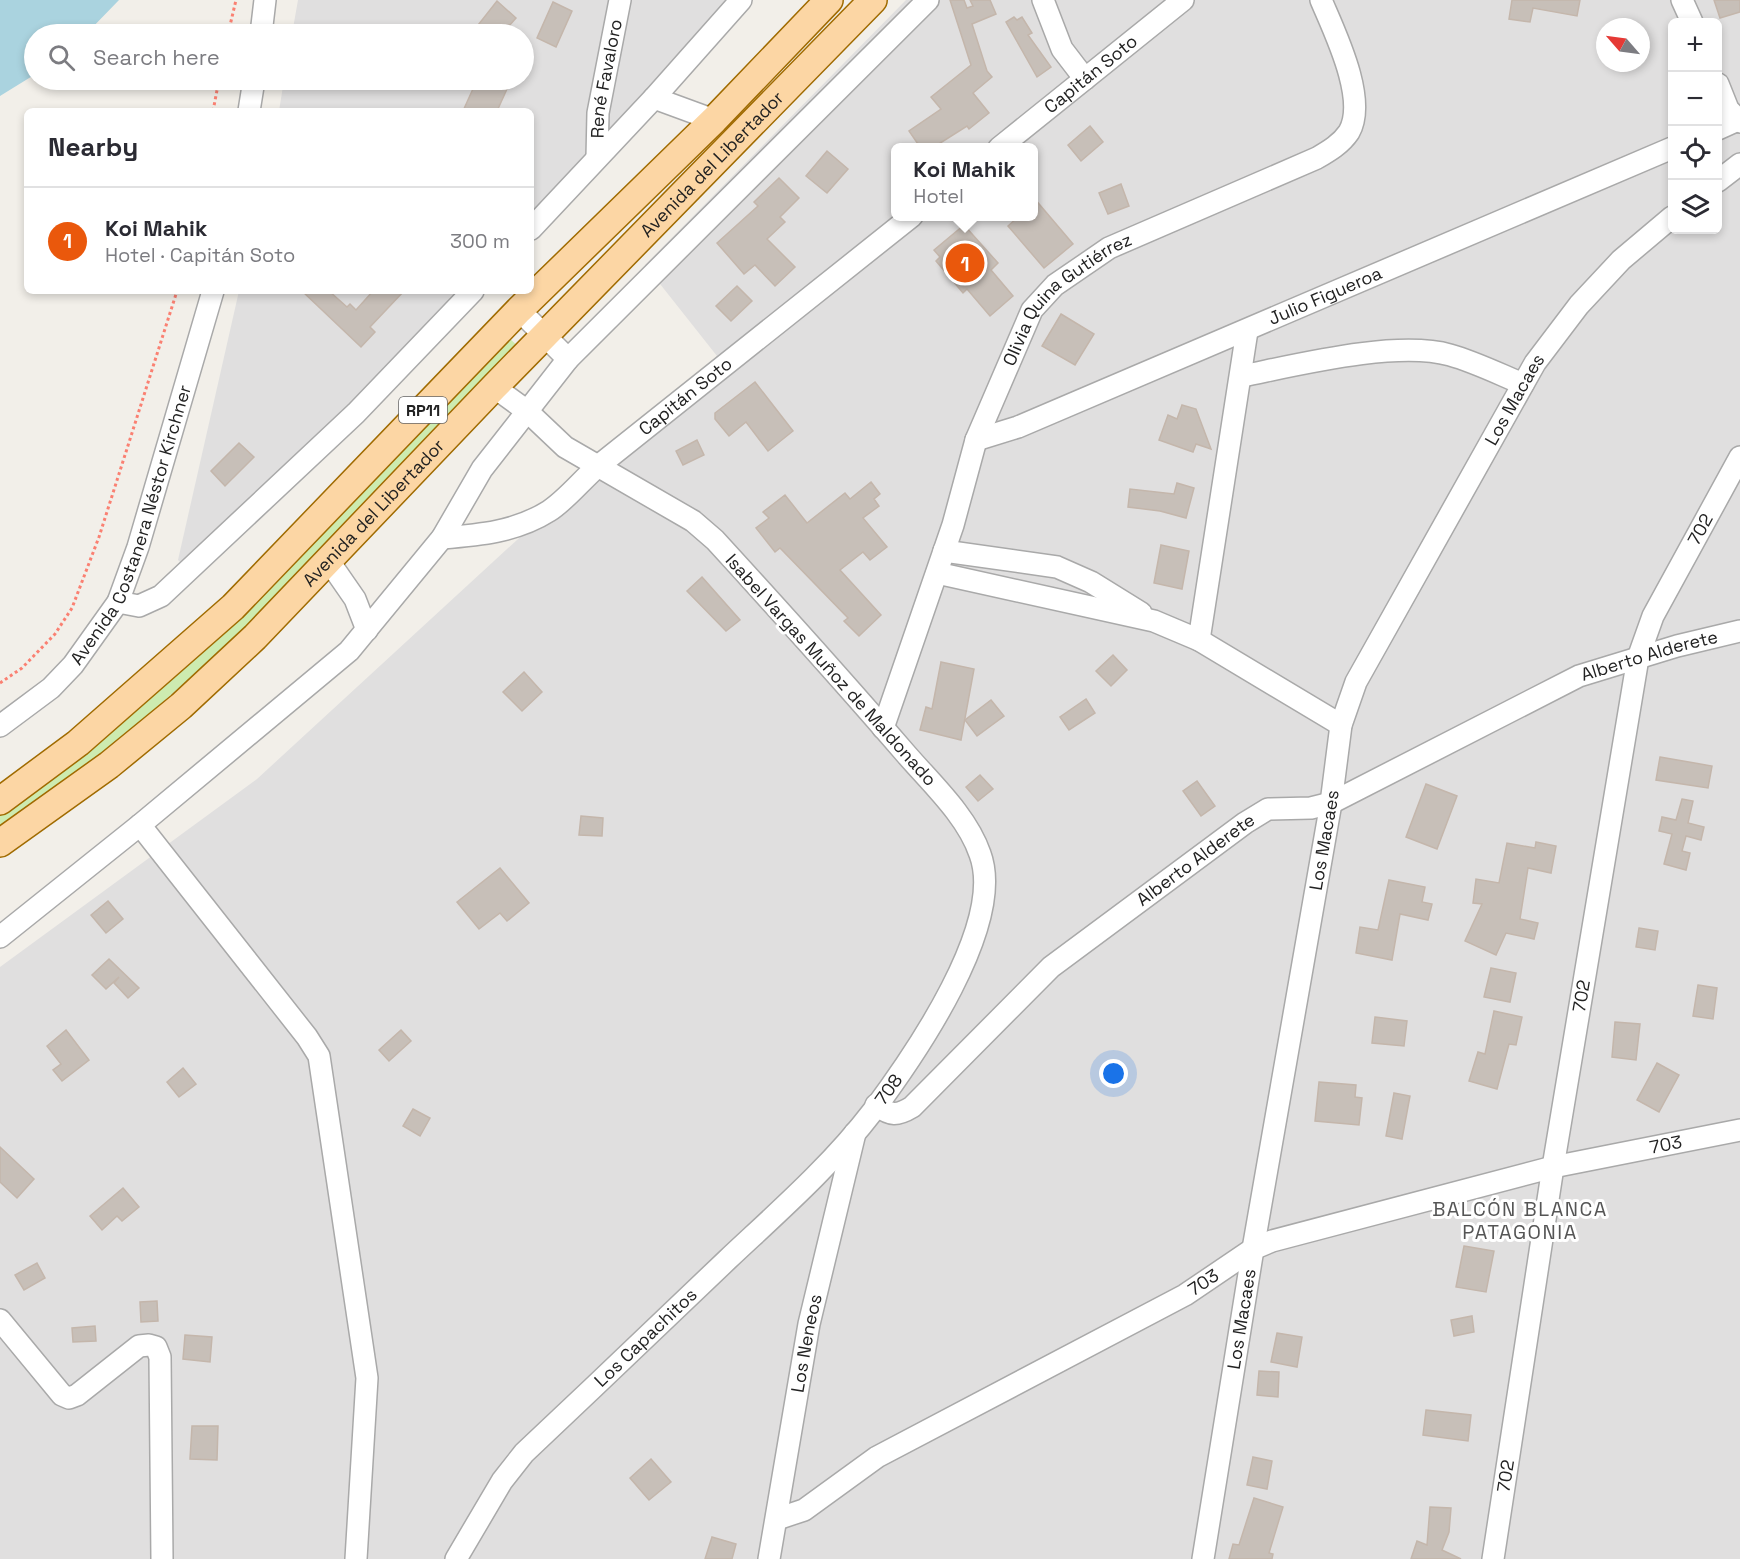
<!DOCTYPE html>
<meta charset="utf-8">
<style>
:root{--surface:#fff;--page:#f2f2f3;--text:#2b2b33;--muted:#7c7c81;--line:#e1e1e2;--accent:#ea580c}
body{margin:0;font-family:"Space Grotesk",sans-serif;background:var(--page);color:var(--text)}
.controls{position:absolute;right:18px;top:18px;display:grid;overflow:hidden;border-radius:9px;box-shadow:0 3px 9px #0003}
.controls button{width:54px;height:54px;display:grid;place-items:center;padding:0;border:0;border-bottom:2px solid var(--line);background:var(--surface);color:var(--text);font:30px sans-serif}
.compass{position:absolute;left:1596px;top:18px;width:54px;height:54px;border-radius:50%;background:var(--surface);box-shadow:0 3px 9px #0003;rotate:298deg}
.you{position:absolute;left:1114px;top:1074px;width:21px;height:21px;margin:-15px;border:4px solid #fff;border-radius:50%;background:#1a73e8;box-shadow:0 0 0 9px #1a73e833}
.badge{display:grid;place-items:center;width:39px;height:39px;border-radius:50%;background:var(--accent);color:#fff;font-size:20px;font-weight:700}
.pin{position:absolute;translate:-50% -50%;border:3px solid #fff;box-shadow:0 2px 6px #0006}
.popup{position:absolute;left:891px;top:143px;width:147px;height:78px;box-sizing:border-box;display:grid;place-content:center;border-radius:9px;background:var(--surface);filter:drop-shadow(0 2px 4px #0005);font-size:20px;white-space:nowrap;color:var(--muted)}
.popup b{font-size:22px;color:var(--text)}
.popup::after{content:'';position:absolute;left:50%;top:100%;margin-left:-12px;border:12px solid transparent;border-top-color:var(--surface)}
.list{margin:0;padding:0;list-style:none}
h2{display:flex;justify-content:space-between;align-items:center;height:78px;margin:0;padding:0 24px;font-size:26px}
h2 small{font-size:20px;font-weight:400;color:var(--muted)}
.list li{display:grid;grid-template-columns:39px 1fr auto;gap:18px;align-items:center;box-sizing:border-box;height:108px;padding:0 24px;border-top:2px solid var(--line)}
.list b{display:block;font-size:22px;white-space:nowrap}
.list p{margin:0;font-size:20px;white-space:nowrap;color:var(--muted)}
.list em{font-size:20px;font-style:normal;color:var(--muted)}
.icon{flex:none;width:33px;height:33px;fill:none;stroke:currentColor;stroke-width:2;stroke-linecap:round;stroke-linejoin:round}
.map{position:relative;flex:none;width:1740px;height:1559px;overflow:hidden}
.search{position:absolute;background:var(--surface);box-shadow:0 3px 9px #0003;left:24px;top:24px;width:510px;height:66px;display:flex;align-items:center;gap:15px;box-sizing:border-box;padding:0 21px;border-radius:33px;color:var(--muted);font-size:22px}
.panel{position:absolute;background:var(--surface);box-shadow:0 3px 9px #0003;left:24px;top:108px;width:510px;height:186px;border-radius:9px}
.map>svg:first-child{display:block}
.residential{fill:#e0dfdf;fill-rule:evenodd}
.grass{fill:#cdebb0}
.water{fill:#aad3df}
.building{fill:#c7bfb8;stroke:#c4b6ab;stroke-width:1.5}
.lines{fill:none;stroke-linecap:round;stroke-linejoin:round}
.minor-casing{stroke:#a9a9a9;stroke-width:24}
.major-casing{stroke:#a06b00;stroke-width:30}
.path{stroke:#fa8072;stroke-width:3;stroke-dasharray:3 3;stroke-linecap:butt}
.minor{stroke:#fff;stroke-width:21}
.major{stroke:#fcd6a4;stroke-width:27}
.labels{text-anchor:middle;stroke-width:6;stroke-linejoin:round;paint-order:stroke}
.shield{fill:#fff;stroke:#646464;stroke-width:1.5}
.shield-label{font-size:16px;font-weight:bold;fill:#222}
.street-label{font-size:18px;fill:#222;stroke:#fff}
.neighbourhood-label{font-size:20px;letter-spacing:1.5px;fill:#555;stroke:#fff}
</style>
<div class="map">
<svg width="1740" height="1559" viewBox="0 0 1740 1559">
<rect width="100%" height="100%" fill="#f2efe9"/>
<g class="residential">
<polygon points="298,0 749,0 531,227 531,111 279,111 284,80 524,80 524,34 292,34"/>
<path d="M906,0H1740V1559H0V967L257,779L717,356L645,265ZM1672,22H1718V230H1672ZM1605,27H1641V63H1605ZM896,148H1034V216H896Z"/>
<polygon points="239,291 470,291 196,577 178,560"/>
</g>
<polygon class="grass" points="509,338 520,348 254,621 104,754 0,832 0,815 87,750"/>
<polygon class="water" points="0,0 119,0 86,34 34,34 34,75 0,96"/>
<g class="building">
<polygon points="950,0 964,0 967,8 973,6 970,0 990,0 996,14 972,24 987,71 992,77 973,93 989,113 969,129 967,126 934,147 920,147 909,131 941,109 931,97 971,65"/>
<polygon points="1512,0 1580,0 1577,16 1533,8 1530,22 1509,19"/>
<polygon points="1714,0 1740,0 1740,12 1720,18"/>
<polygon points="497,1 516,18 502,34 471,34"/>
<polygon points="553,2 572,11 556,47 537,38"/>
<polygon points="1014,17 1017,20 1022,17 1032,33 1028,35 1051,67 1037,77 1006,22"/>
<polygon points="477,80 486,80 507,89 497,111 463,111"/>
<polygon points="1090,126 1103,142 1081,161 1068,145"/>
<polygon points="827,151 848,169 827,193 806,176"/>
<polygon points="779,178 799,198 780,217 785,222 767,239 795,267 775,286 755,265 744,274 717,243 758,206 754,202"/>
<polygon points="1121,184 1129,206 1108,214 1099,193"/>
<polygon points="1034,198 1073,244 1044,268 1008,226 1019,216 1034,216"/>
<polygon points="964,225 998,263 991,270 1013,296 990,316 967,289 963,293 936,261 940,257 934,250"/>
<polygon points="737,286 752,301 731,321 716,306"/>
<polygon points="302,291 329,291 347,307 350,304 356,310 373,291 404,291 370,327 375,332 361,347"/>
<polygon points="1061,314 1094,334 1075,365 1042,346"/>
<polygon points="755,382 793,431 768,451 746,422 729,436 715,419 715,413"/>
<polygon points="1182,405 1196,409 1211,449 1196,444 1193,452 1159,440 1168,415 1177,419"/>
<polygon points="697,440 704,455 683,465 676,451"/>
<polygon points="239,443 254,457 225,486 211,471"/>
<polygon points="871,482 880,494 874,499 879,506 863,518 887,547 870,560 863,552 840,570 881,615 859,636 844,621 848,618 780,548 775,552 756,528 769,518 763,512 785,495 807,523 845,493 850,499"/>
<polygon points="1177,483 1194,488 1186,518 1160,511 1128,507 1130,489 1174,494"/>
<polygon points="1161,545 1189,551 1182,589 1154,583"/>
<polygon points="702,577 740,620 726,631 687,591"/>
<polygon points="1113,655 1127,670 1111,686 1096,671"/>
<polygon points="941,662 974,669 961,740 920,730 926,707 932,709"/>
<polygon points="524,672 542,692 522,711 503,692"/>
<polygon points="1086,699 1095,713 1069,730 1060,717"/>
<polygon points="991,700 1004,716 977,736 965,720"/>
<polygon points="1660,757 1712,766 1708,788 1656,780"/>
<polygon points="980,775 993,789 978,801 966,787"/>
<polygon points="1197,781 1215,806 1201,816 1183,791"/>
<polygon points="1426,784 1457,796 1437,849 1406,837"/>
<polygon points="1682,799 1693,801 1688,823 1704,827 1701,840 1686,836 1682,851 1690,853 1686,870 1664,864 1672,834 1659,831 1662,817 1676,820"/>
<polygon points="581,816 603,818 602,836 579,835"/>
<polygon points="1536,842 1556,846 1551,873 1528,868 1520,919 1538,923 1534,939 1506,933 1496,955 1465,941 1482,904 1473,903 1476,879 1499,883 1507,843 1535,848"/>
<polygon points="500,868 529,903 507,921 500,913 479,929 457,902"/>
<polygon points="1389,880 1425,887 1422,902 1432,904 1428,920 1400,914 1392,960 1356,953 1360,927 1378,930"/>
<polygon points="108,901 123,919 106,933 91,915"/>
<polygon points="1639,928 1658,931 1655,950 1636,947"/>
<polygon points="109,959 139,988 128,998 114,983 119,977 106,989 92,975"/>
<polygon points="1491,968 1516,973 1510,1002 1484,997"/>
<polygon points="1698,985 1717,988 1713,1019 1693,1016"/>
<polygon points="1494,1011 1522,1017 1516,1045 1509,1044 1497,1089 1469,1081 1478,1052 1485,1054"/>
<polygon points="1375,1017 1407,1021 1404,1046 1372,1043"/>
<polygon points="1615,1022 1640,1024 1636,1060 1612,1057"/>
<polygon points="66,1030 89,1060 62,1081 53,1070 61,1064 47,1046"/>
<polygon points="401,1030 411,1041 389,1061 379,1050"/>
<polygon points="1657,1063 1679,1075 1659,1112 1637,1100"/>
<polygon points="183,1068 196,1084 179,1097 167,1082"/>
<polygon points="1319,1082 1356,1085 1355,1097 1362,1098 1359,1125 1315,1121"/>
<polygon points="1394,1093 1410,1096 1402,1139 1386,1136"/>
<polygon points="413,1109 430,1118 420,1136 403,1126"/>
<polygon points="0,1147 34,1179 17,1198 0,1182"/>
<polygon points="123,1188 139,1207 122,1221 117,1216 102,1230 90,1216"/>
<polygon points="1464,1246 1494,1251 1486,1292 1456,1287"/>
<polygon points="37,1263 45,1278 24,1290 15,1275"/>
<polygon points="157,1301 158,1321 141,1322 140,1302"/>
<polygon points="1472,1316 1474,1332 1454,1336 1451,1320"/>
<polygon points="95,1326 96,1341 73,1342 72,1328"/>
<polygon points="1277,1333 1302,1337 1297,1367 1271,1362"/>
<polygon points="185,1335 212,1337 210,1362 183,1359"/>
<polygon points="1259,1371 1279,1372 1278,1397 1257,1395"/>
<polygon points="1426,1410 1471,1415 1468,1441 1423,1435"/>
<polygon points="192,1426 218,1426 217,1460 190,1459"/>
<polygon points="1253,1457 1272,1461 1267,1489 1247,1485"/>
<polygon points="651,1459 671,1482 649,1500 630,1478"/>
<polygon points="1254,1498 1283,1507 1269,1553 1273,1554 1272,1559 1229,1559 1233,1544 1239,1545"/>
<polygon points="1430,1507 1451,1508 1449,1532 1442,1550 1461,1559 1411,1559 1417,1541 1427,1545"/>
<polygon points="712,1537 736,1544 732,1559 705,1559"/>
</g>
<g class="lines">
<defs>
<g id="minor">
<polyline points="1043,0 1062,49 1085,79"/>
<polyline points="1682,0 1692,22"/>
<polyline points="261,34 265,0"/>
<polyline points="1718,84 1728,109 1740,122"/>
<polyline points="654,98 714,120"/>
<polyline points="249,111 254,80"/>
<polyline points="1718,129 1738,120"/>
<path id="s1" d="M999,148L1183,0"/>
<path id="s2" d="M597,158L598,113L620,0"/>
<polyline points="1718,181 1740,164"/>
<polyline points="531,229 654,98 741,0"/>
<polyline points="519,310 568,359"/>
<path d="M1242,376C1297,365 1396,340 1450,355C1475,362 1499,374 1523,384"/>
<path id="s3" d="M976,440L1018,427L1672,148"/>
<path id="s4" d="M442,538C479,535 516,532 549,511C566,500 581,481 597,467L912,216"/>
<polyline points="944,551 1057,567 1091,582 1141,613"/>
<polyline points="328,560 355,599 367,630"/>
<polyline points="937,573 1154,621 1199,640 1341,725"/>
<polyline points="118,602 139,606 161,596 356,413 473,291"/>
<polyline points="1199,640 1247,331"/>
<path id="s5" d="M0,726L51,688L73,665L118,602L138,547L213,291"/>
<path id="s6" d="M883,728L953,525L976,440L1032,310L1055,285L1109,248L1317,158C1329,151 1341,144 1349,132C1368,99 1334,31 1321,0"/>
<polyline points="140,825 307,1037 319,1056 367,1378 356,1559"/>
<polyline points="0,937 140,825 349,651 442,538 482,469 568,359 928,0"/>
<path id="s7" d="M876,1105C891,1116 897,1116 912,1107L1051,967L1245,823L1268,809L1311,808L1331,803L1579,676L1677,646L1740,631"/>
<polyline points="0,1320 62,1395 69,1398 77,1395 139,1346 149,1345 156,1347 160,1357 162,1559"/>
<path id="s8" d="M777,1519L804,1510L877,1457L1185,1295L1253,1249L1272,1241L1553,1167L1740,1130"/>
<path id="s9" d="M456,1559L502,1481L524,1453C592,1389 659,1325 727,1260C777,1213 831,1166 873,1111C914,1056 1006,924 980,854C967,816 932,784 906,754C844,682 780,611 715,540L693,521L565,447L527,411L494,387"/>
<path id="s10" d="M769,1559L809,1324L855,1133"/>
<path id="s11" d="M1203,1559L1253,1249L1331,803L1341,725L1356,682L1535,363L1579,305L1621,260L1672,217"/>
<path id="s12" d="M1493,1559L1553,1167L1638,658L1653,616L1740,457"/>
</g>
<g id="major">
<polyline points="0,801 78,743 233,607 519,310 714,120 829,0"/>
<path id="s13" d="M0,843L109,765L181,706L255,637L494,387L873,0"/>
</g>
</defs>
<use href="#minor" class="minor-casing"/>
<use href="#major" class="major-casing"/>
<g class="path">
<polyline points="228,34 236,0"/>
<polyline points="213,111 219,80"/>
<polyline points="0,683 22,668 55,634 72,608 99,537 177,291"/>
</g>
<use href="#minor" class="minor"/>
<use href="#major" class="major"/>
</g>
<g class="labels">
<rect class="shield" x="399" y="397" width="48" height="26" rx="4.5"/>
<g class="shield-label">
<text x="423" y="416">RP11</text>
</g>
<g class="street-label">
<text dy="6" stroke="none"><textPath href="#s1" startOffset="118">Capitán Soto</textPath></text>
<text dy="6" stroke="none"><textPath href="#s2" startOffset="80">René Favaloro</textPath></text>
<text dy="6" stroke="none"><textPath href="#s13" startOffset="986">Avenida del Libertador</textPath></text>
<text dy="6" stroke="none"><textPath href="#s3" startOffset="378">Julio Figueroa</textPath></text>
<text dy="6" stroke="none"><textPath href="#s6" startOffset="476">Olivia Quina Gutiérrez</textPath></text>
<text dy="6" stroke="none"><textPath href="#s4" startOffset="290">Capitán Soto</textPath></text>
<text dy="6" stroke="none"><textPath href="#s11" startOffset="1215">Los Macaes</textPath></text>
<text dy="6" stroke="none"><textPath href="#s13" startOffset="500">Avenida del Libertador</textPath></text>
<text dy="6" stroke="none"><textPath href="#s5" startOffset="249">Avenida Costanera Néstor Kirchner</textPath></text>
<text dy="6" stroke="none"><textPath href="#s12" startOffset="1056">702</textPath></text>
<text dy="6" stroke="none"><textPath href="#s7" startOffset="921">Alberto Alderete</textPath></text>
<text transform="translate(831 670) rotate(48)" y="6">Isabel Vargas Muñoz de Maldonado</text>
<text dy="6" stroke="none"><textPath href="#s11" startOffset="729">Los Macaes</textPath></text>
<text dy="6" stroke="none"><textPath href="#s7" startOffset="417">Alberto Alderete</textPath></text>
<text dy="6" stroke="none"><textPath href="#s12" startOffset="570">702</textPath></text>
<text dy="6" stroke="none"><textPath href="#s9" startOffset="642">708</textPath></text>
<text dy="6" stroke="none"><textPath href="#s8" startOffset="975">703</textPath></text>
<text dy="6" stroke="none"><textPath href="#s8" startOffset="489">703</textPath></text>
<text dy="6" stroke="none"><textPath href="#s11" startOffset="243">Los Macaes</textPath></text>
<text dy="6" stroke="none"><textPath href="#s9" startOffset="294">Los Capachitos</textPath></text>
<text dy="6" stroke="none"><textPath href="#s10" startOffset="219">Los Neneos</textPath></text>
<text dy="6" stroke="none"><textPath href="#s12" startOffset="84">702</textPath></text>
</g>
<g class="neighbourhood-label">
<text x="1520" y="1216">BALCÓN BLANCA<tspan x="1520" dy="23">PATAGONIA</tspan></text>
</g>
</g>
</svg>
<div class="controls">
<button>+</button>
<button>−</button>
<button><svg class="icon" aria-label="locate" viewBox="0 0 24 24"><circle cx="12" cy="12" r="6"/><path d="M12 2v4M12 18v4M2 12h4M18 12h4"/></svg></button>
<button><svg class="icon" aria-label="layers" viewBox="0 0 24 24"><path d="M12 4l9 5-9 5-9-5zM3 14l9 5 9-5"/></svg></button>
</div>
<svg class="compass" viewBox="-18 -18 36 36"><path d="M0-13l5 13h-10z" fill="#e53935"/><path d="M0 13l5-13h-10z" fill="#7c7c81"/></svg>
<div class="you"></div>
<div class="pin badge" style="left:965px;top:263px">1</div>
<div class="popup"><b>Koi Mahik</b>Hotel</div>
<div class="search"><svg class="icon" aria-label="search" viewBox="0 0 24 24"><circle cx="10" cy="10" r="6"/><path d="M15 15l6 6"/></svg>Search here</div>
<section class="panel">
<h2>Nearby<small></small></h2>
<ul class="list">
<li><span class="badge">1</span><div><b>Koi Mahik</b><p>Hotel · Capitán Soto</p></div><em>300 m</em></li>
</ul>
</section>
</div>
